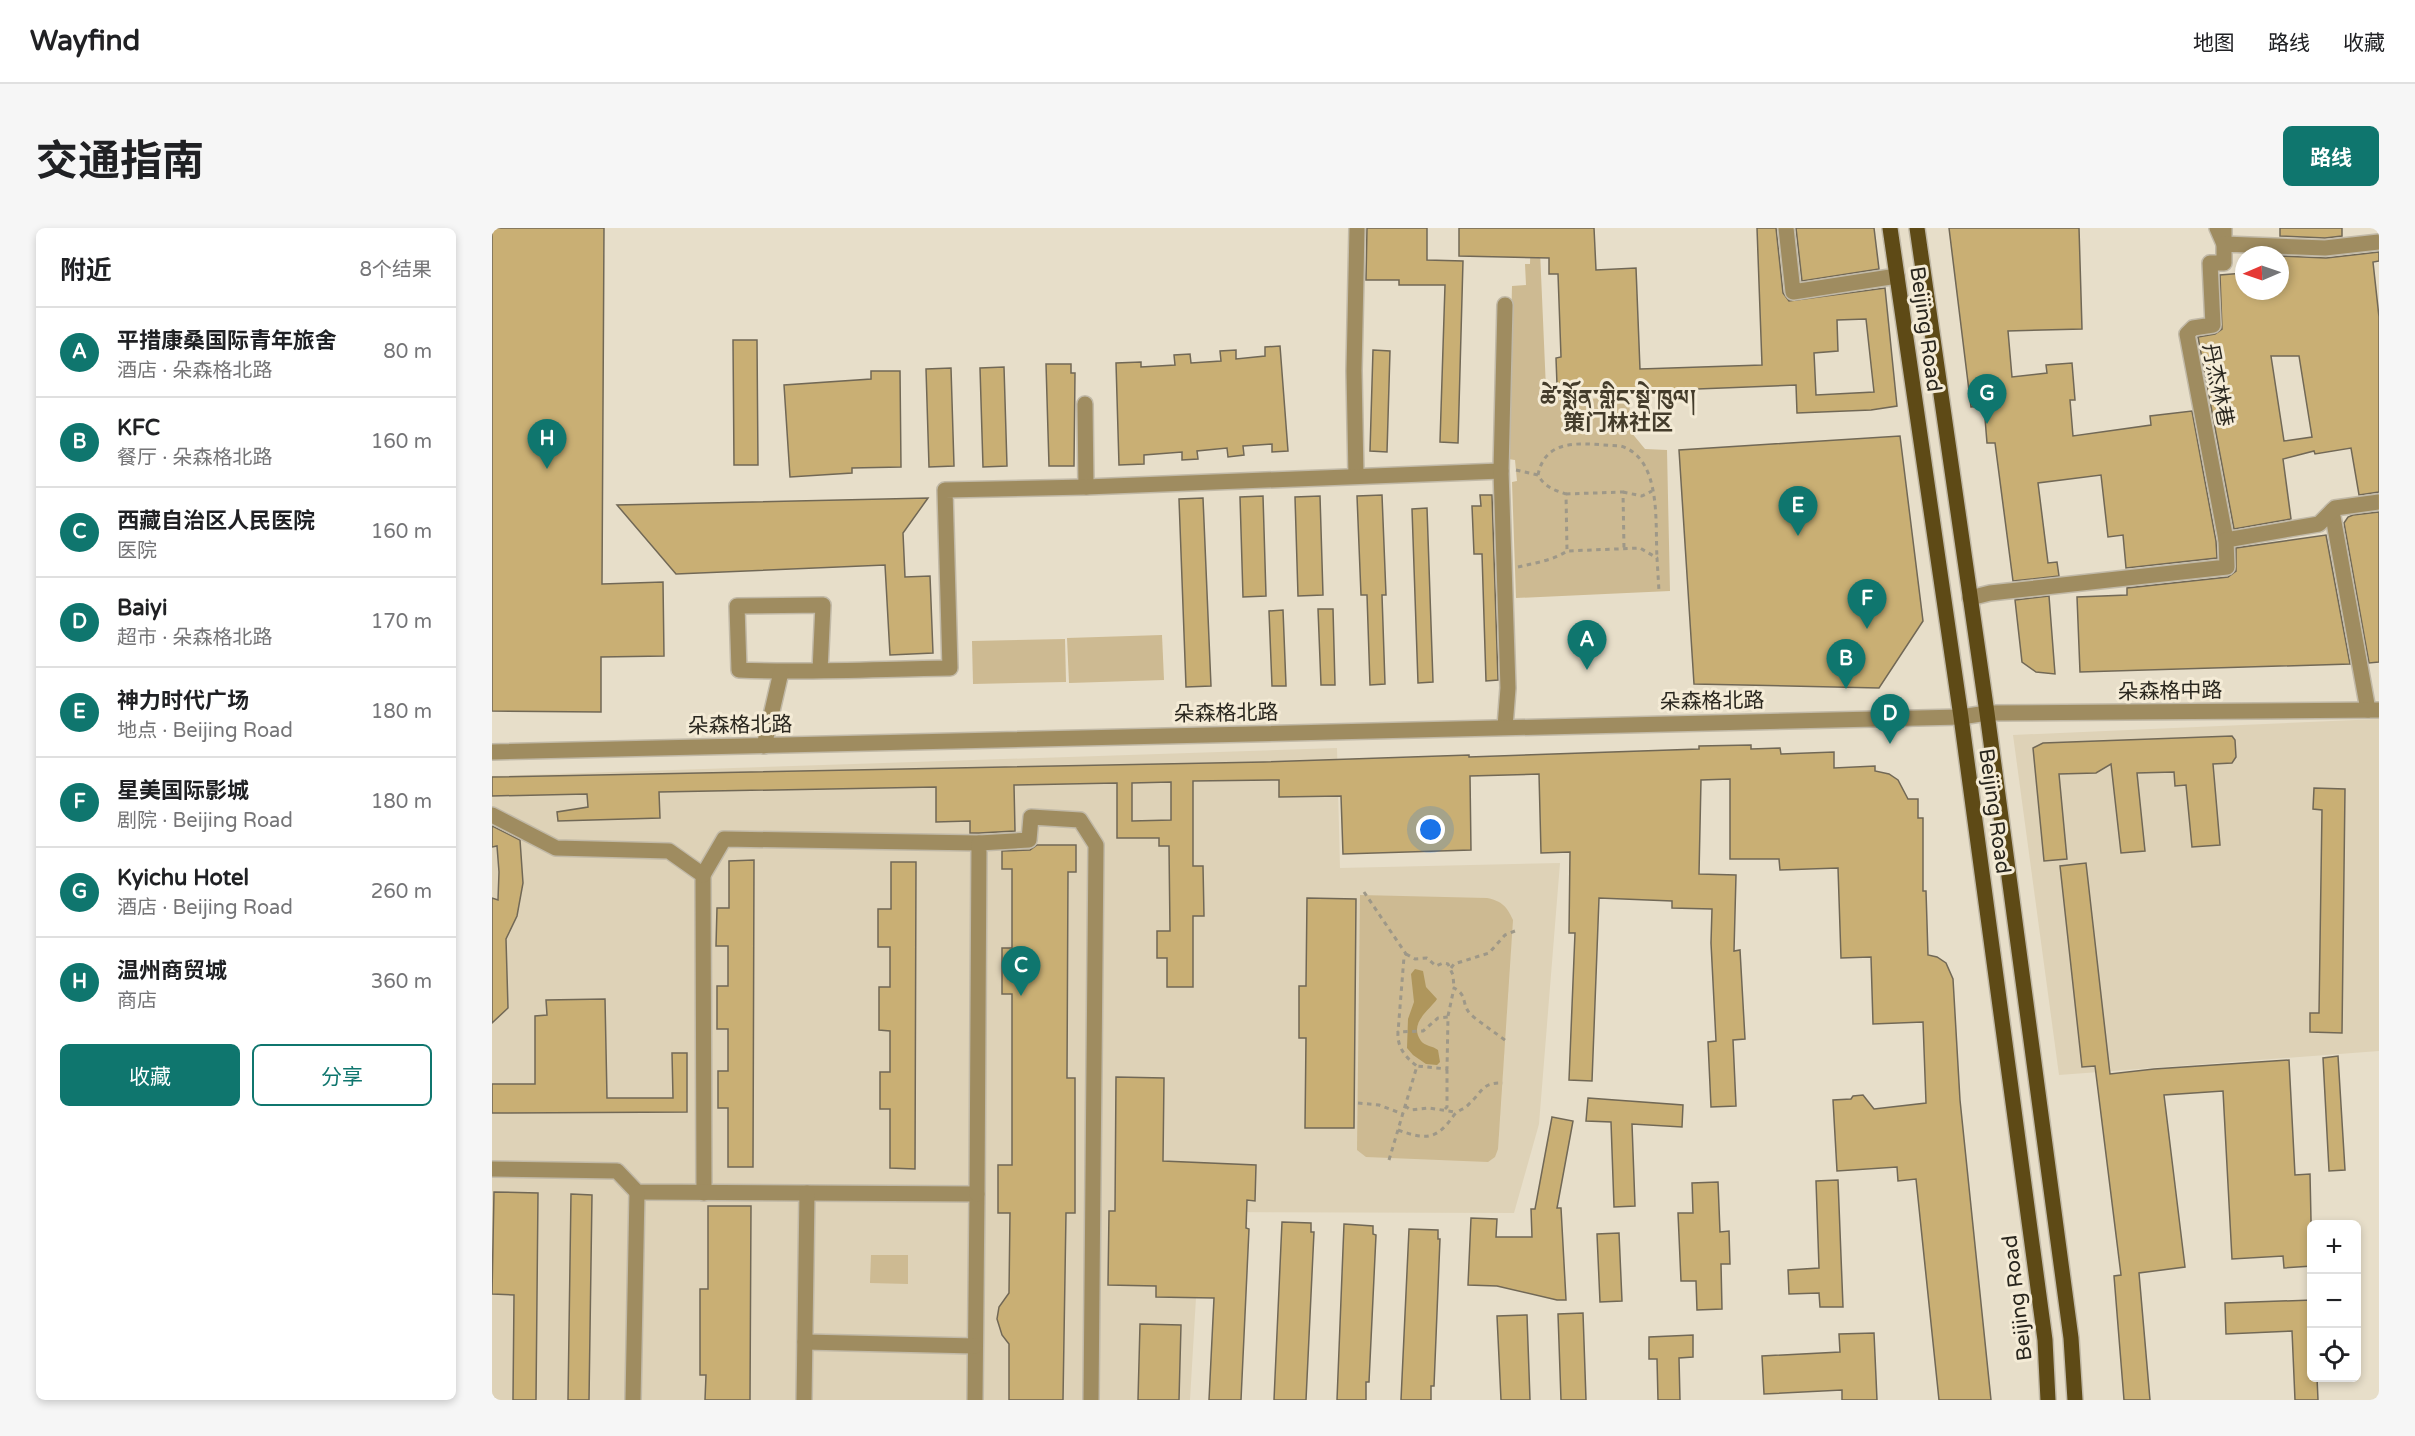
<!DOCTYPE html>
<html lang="zh">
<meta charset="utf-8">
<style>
:root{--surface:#fff;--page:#f6f6f6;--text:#202124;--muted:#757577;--line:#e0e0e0;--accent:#0f766e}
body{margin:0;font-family:"Varela Round","Noto Sans SC","Noto Serif Tibetan",sans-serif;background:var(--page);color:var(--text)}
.controls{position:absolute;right:18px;bottom:18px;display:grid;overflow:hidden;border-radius:9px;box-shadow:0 3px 9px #0003}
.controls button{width:54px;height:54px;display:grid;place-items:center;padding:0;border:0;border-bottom:2px solid var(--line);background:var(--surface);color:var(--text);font:30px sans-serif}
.compass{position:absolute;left:1743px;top:18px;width:54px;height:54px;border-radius:50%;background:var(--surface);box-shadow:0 3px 9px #0003;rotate:268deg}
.you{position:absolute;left:939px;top:602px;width:21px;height:21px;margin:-15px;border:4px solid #fff;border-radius:50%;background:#1a73e8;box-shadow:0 0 0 9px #1a73e833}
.badge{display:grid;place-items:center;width:39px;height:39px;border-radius:50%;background:var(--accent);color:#fff;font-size:20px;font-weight:700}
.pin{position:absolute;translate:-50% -50px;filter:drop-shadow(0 2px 3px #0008)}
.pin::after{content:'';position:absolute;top:32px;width:21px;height:18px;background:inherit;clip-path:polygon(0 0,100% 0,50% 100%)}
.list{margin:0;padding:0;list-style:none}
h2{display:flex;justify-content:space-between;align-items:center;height:78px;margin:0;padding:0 24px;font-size:26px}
h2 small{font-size:20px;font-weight:400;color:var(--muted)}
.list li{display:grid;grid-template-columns:39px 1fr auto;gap:18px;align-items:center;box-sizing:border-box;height:90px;padding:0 24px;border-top:2px solid var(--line)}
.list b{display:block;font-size:22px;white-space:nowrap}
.list p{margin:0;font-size:20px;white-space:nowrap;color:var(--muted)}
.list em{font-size:20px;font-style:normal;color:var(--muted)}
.actions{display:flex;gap:12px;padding:18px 24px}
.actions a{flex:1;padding:14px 0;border:2px solid var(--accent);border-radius:9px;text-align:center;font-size:21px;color:var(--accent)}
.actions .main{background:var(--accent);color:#fff}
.icon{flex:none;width:33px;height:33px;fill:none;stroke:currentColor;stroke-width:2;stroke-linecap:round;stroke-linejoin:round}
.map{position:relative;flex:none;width:1887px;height:1172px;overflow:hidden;border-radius:9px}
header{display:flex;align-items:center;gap:36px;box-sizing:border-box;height:84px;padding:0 30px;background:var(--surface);border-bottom:2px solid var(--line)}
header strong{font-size:28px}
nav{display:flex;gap:33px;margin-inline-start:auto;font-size:21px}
.intro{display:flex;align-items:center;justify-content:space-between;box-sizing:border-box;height:144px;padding:0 36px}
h1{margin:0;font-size:42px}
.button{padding:15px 27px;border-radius:9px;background:var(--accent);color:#fff;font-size:21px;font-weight:700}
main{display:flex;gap:36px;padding:0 36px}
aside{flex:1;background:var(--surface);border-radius:9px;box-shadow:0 3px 9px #0003}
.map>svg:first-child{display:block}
.built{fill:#ded2b7}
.green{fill:#cdba92}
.water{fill:#af965c}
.building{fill:#c9af74;stroke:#716856;stroke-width:1.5;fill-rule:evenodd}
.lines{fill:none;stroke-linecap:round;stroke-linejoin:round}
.minor-casing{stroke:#c1b9a7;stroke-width:18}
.major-casing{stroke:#c1b9a7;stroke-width:18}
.path{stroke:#9e9888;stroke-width:3;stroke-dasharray:4.5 4.5;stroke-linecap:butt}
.minor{stroke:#9f8c60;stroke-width:15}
.major{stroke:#5e4a16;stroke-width:15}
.labels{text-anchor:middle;stroke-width:6;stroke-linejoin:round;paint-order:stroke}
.street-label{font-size:21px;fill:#29261e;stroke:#f4ebd6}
.neighbourhood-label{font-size:22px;font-weight:bold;fill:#443c2b;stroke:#f4ebd6}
</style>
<header>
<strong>Wayfind</strong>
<nav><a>地图</a><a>路线</a><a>收藏</a></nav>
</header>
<div class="intro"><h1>交通指南</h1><a class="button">路线</a></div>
<main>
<aside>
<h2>附近<small>8个结果</small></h2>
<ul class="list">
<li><span class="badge">A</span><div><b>平措康桑国际青年旅舍</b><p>酒店 · 朵森格北路</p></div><em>80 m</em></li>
<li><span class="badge">B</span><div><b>KFC</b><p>餐厅 · 朵森格北路</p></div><em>160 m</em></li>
<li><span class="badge">C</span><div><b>西藏自治区人民医院</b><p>医院</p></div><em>160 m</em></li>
<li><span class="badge">D</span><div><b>Baiyi</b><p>超市 · 朵森格北路</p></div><em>170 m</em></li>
<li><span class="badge">E</span><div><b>神力时代广场</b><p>地点 · Beijing Road</p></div><em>180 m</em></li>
<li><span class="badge">F</span><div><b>星美国际影城</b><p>剧院 · Beijing Road</p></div><em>180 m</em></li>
<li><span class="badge">G</span><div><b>Kyichu Hotel</b><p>酒店 · Beijing Road</p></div><em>260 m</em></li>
<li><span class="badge">H</span><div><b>温州商贸城</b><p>商店</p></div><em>360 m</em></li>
</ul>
<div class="actions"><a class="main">收藏</a><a>分享</a></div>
</aside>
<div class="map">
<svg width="1887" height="1172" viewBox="0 0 1887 1172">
<rect width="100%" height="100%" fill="#e7dec9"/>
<g class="built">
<polygon points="1887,491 1887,823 1567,847 1521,507"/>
<polygon points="845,520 848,640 1068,635 1047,896 1022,985 709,984 698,1172 0,1172 0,548"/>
</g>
<g class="green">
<polygon points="1039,0 1047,0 1054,161 1066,160 1067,172 1137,169 1139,204 1153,221 1175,222 1178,363 1024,370 1020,254 1025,253 1023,232 1016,231 1020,58 1034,57 1033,36 1038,36"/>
<polygon points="670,407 672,452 577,455 575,410"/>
<polygon points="573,411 574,454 481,456 480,413"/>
<path d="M868,667L995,670C1010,673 1015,679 1021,692L1006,921L1003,929L996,934L874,929L865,922Z"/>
<polygon points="379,1027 416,1027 416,1056 378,1055"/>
</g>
<path class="water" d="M923,741L931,743L934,759L945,771C938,782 916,795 929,813C933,818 941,818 946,822L948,834L945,837L934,836L921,827L915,820L916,791L922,774L919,746Z"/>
<g class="building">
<polygon points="0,0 112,0 110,356 171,354 172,428 109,429 109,484 0,483"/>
<polygon points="875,0 935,0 935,32 971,33 966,215 948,214 953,57 907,57 907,52 874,52"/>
<path d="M967,0H1102L1104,42L1144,40L1148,141L1270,137L1265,0H1284L1291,65L1297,73L1393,60L1405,178L1379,182L1305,185L1304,157L1078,166L1077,156L1065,157L1064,130L1069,129L1066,46H1057V30L967,28ZM1374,91L1382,164L1324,167L1322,125L1346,123L1345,92Z"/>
<polygon points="1304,0 1382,0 1387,41 1310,53"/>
<polygon points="1457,0 1587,0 1590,101 1516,103 1520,149 1555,145 1554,137 1580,135 1583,172 1578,172 1581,208 1659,197 1658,188 1700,183 1724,313 1725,330 1634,340 1631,307 1616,309 1609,247 1546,255 1556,335 1565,334 1567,348 1521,353 1503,215 1495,215 1492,178 1479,179"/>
<polygon points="1788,0 1850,0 1850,8 1833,10 1788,8"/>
<path d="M1887,24V33L1881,34L1887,89V264L1867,267L1859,220L1823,226L1822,223L1791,231L1799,291L1742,301L1706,109L1723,106L1730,101L1728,47L1752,45V63H1788V28L1834,30ZM1779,128H1807L1820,209L1792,213Z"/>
<polygon points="241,112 265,112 266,237 242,237"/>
<polygon points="788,118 796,223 780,224 780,216 751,218 752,227 736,229 735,220 705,223 706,231 690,232 690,224 652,227 652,236 627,237 624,135 649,134 649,139 683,137 682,127 698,126 699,135 729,133 728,123 744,122 744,131 773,128 773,119"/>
<polygon points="881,122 898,123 895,224 878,223"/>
<polygon points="554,136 579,136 579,145 583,145 582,238 557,238"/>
<polygon points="512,139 515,238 491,239 488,140"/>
<polygon points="459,140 462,238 437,239 434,141"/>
<polygon points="379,143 408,143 409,239 360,240 360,245 298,249 292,157 379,151"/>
<polygon points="1408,208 1431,393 1387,460 1202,456 1187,222"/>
<polygon points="890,267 894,367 890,367 893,456 878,457 875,367 869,367 865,268"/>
<polygon points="988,267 1000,267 1006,452 994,453 990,326 982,326 980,278 989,278"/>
<polygon points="771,268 774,368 751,369 748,269"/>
<polygon points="828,268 831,367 806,368 803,269"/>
<polygon points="436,270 411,305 413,349 438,348 441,425 398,427 393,337 184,346 125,277"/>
<polygon points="711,270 719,458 694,459 687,271"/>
<polygon points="935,280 941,454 926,455 920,281"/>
<polygon points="1887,284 1887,434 1877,435 1852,295 1856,289 1861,287"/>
<polygon points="1834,307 1858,436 1588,444 1585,369 1635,367 1635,360 1736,349 1744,343 1744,320"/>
<polygon points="1557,368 1563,446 1544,444 1530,434 1523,372"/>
<polygon points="826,381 841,381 843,457 829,457"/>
<polygon points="791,382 794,458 780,458 777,383"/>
<polygon points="1740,508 1743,512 1744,529 1740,535 1721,536 1728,617 1700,619 1694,557 1683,558 1682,544 1645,545 1653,623 1629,625 1619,536 1604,545 1567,546 1575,631 1552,633 1541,520 1551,515"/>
<path d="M1259,517V521L1288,520L1289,526L1342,524V540L1383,538V543L1397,546L1406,552L1416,571H1426V590H1431V663H1434L1436,727L1445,729L1454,735L1461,751L1468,872L1499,1172H1447L1424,951L1406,953L1405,939L1345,943L1341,872L1359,871L1361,868L1371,867L1382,881L1434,875L1431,794L1381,796L1379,729L1349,730L1346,640L1288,642L1287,631H1238V551L1209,552L1207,646L1244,647L1242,723L1248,722L1253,811L1241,812L1244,878L1219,879L1216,814L1224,813L1219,715L1220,681L1180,680V673L1107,670L1100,853L1077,852L1083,705H1077L1078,624L1049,625L1047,546L978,548L979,622L851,626L849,568L787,569V552L701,553V638H711L712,688H701V759H675V730H665V703H678L677,618H667V610H625V555L522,557L523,603L487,605H478V593L444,594V559L167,564L168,590L66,593L65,584L96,579L95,566L0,568V549L772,534L977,527V529L1207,521V518ZM679,554V592L640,593V555Z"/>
<polygon points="1822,560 1853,561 1850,805 1818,804 1818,785 1827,785 1830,582 1821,581"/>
<polygon points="0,598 28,612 31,655 25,688 14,711 16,780 0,795 0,670 6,672 7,644 5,618 0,619"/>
<polygon points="545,617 584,617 584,644 576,644 575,850 583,850 583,985 574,985 571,1172 517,1172 517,1116 510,1107 505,1091 507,1079 517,1065 518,985 506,985 506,937 520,937 520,766 510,766 510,720 520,720 520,641 510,641 510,623 538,622"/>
<polygon points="262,632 261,939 236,939 236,880 226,880 226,843 236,843 236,801 225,801 225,758 236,758 236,718 224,718 225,680 237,680 237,633"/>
<polygon points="399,634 424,634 423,941 398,940 398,881 388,881 388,844 398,844 398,803 387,802 387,759 398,759 398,719 386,719 386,681 399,681"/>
<polygon points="1594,635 1618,846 1662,841 1797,832 1803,947 1818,946 1820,1038 1792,1040 1791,1028 1740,1031 1731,863 1672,867 1693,1039 1647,1045 1658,1172 1632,1172 1622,1048 1629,1047 1603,838 1590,839 1568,638"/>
<polygon points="815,670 864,671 862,900 813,900 814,810 807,810 807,758 814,758"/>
<polygon points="113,771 115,870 181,870 180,825 195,825 195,884 0,885 0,856 43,856 43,788 55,787 54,772"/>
<polygon points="1846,828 1853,942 1837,943 1831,830"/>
<polygon points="624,849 672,850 671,933 764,937 763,973 755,972 754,1000 757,1001 749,1172 717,1172 722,1070 664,1069 664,1058 616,1057 617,983 623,983"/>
<polygon points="1096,870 1191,877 1190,899 1140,896 1143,978 1122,979 1119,894 1094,893"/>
<polygon points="1060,889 1081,893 1065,980 1069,980 1074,1072 1065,1072 1005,1058 976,1057 979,990 1005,991 1004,1009 1040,1009 1039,981 1043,981"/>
<polygon points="1346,952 1351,1079 1328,1079 1327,1065 1297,1066 1296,1042 1327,1040 1324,953"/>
<polygon points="1226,954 1228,1004 1237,1003 1238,1036 1229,1036 1230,1081 1205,1082 1204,1053 1189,1053 1186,985 1201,985 1200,955"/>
<polygon points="2,964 46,965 44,1172 21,1172 22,1067 0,1066"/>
<polygon points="79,966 100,967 97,1172 76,1172"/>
<polygon points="216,978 259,978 258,1172 213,1172 214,1147 208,1147 208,1061 216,1061"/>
<polygon points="790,994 819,995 819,1004 822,1004 814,1172 782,1172"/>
<polygon points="852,996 881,998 881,1006 884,1007 877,1154 874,1154 874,1172 845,1172"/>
<polygon points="917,1001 946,1002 946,1011 948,1011 942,1158 939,1158 939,1172 909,1172"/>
<polygon points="1127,1005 1130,1073 1108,1074 1105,1006"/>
<polygon points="1820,1072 1820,1149 1825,1149 1826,1172 1803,1172 1800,1103 1734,1106 1733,1075"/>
<polygon points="1091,1085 1094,1172 1069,1172 1066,1086"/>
<polygon points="1035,1087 1038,1172 1009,1172 1005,1088"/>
<polygon points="648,1096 689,1097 687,1172 646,1172"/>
<polygon points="1382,1105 1385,1172 1350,1172 1350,1162 1272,1166 1270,1128 1348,1124 1347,1106"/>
<polygon points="1201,1107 1201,1129 1187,1130 1188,1172 1166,1172 1165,1131 1157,1131 1157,1109"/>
</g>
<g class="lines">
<defs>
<g id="minor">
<polyline points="1294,0 1301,64 1405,48"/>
<polyline points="1725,0 1732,16 1732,0"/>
<polyline points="593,176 594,259"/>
<polyline points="864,248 862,143 865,0"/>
<polyline points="1840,283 1876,482"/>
<polyline points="1734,312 1695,106 1701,100 1721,97 1718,35 1732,35 1732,16 1833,20 1887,14"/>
<polyline points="1478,370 1498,365 1735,339 1734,312 1827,296 1843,280 1887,274"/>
<path d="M328,443L331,377L245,378L247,442C317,445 387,441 458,440L453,262L594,259L1009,243"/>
<polyline points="1013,499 1016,460 1009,243 1013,77"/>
<polyline points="272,518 289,444"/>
<polyline points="0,524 1469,489 1495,485 1887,482"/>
<polyline points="0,587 64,620 177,623 211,647 212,965"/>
<polyline points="211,647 232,611 487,615"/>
<polyline points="0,941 125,943 145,964 485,966 483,1172"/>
<polyline points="485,966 487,615 537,612 539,589 588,592 604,617 599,1172"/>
<polyline points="313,1114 483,1118"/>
<polyline points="141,1172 145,964"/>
<polyline points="312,1172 315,965"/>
</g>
<g id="major">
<polyline points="1398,0 1469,489 1553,1112 1556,1172"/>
<polyline points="1425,0 1495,485 1579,1110 1583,1172"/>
</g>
</defs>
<use href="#minor" class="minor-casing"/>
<use href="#major" class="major-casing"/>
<g class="path">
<path d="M1024,242L1046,247C1052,258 1061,262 1074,266L1075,323"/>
<path d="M1046,247C1054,206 1096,217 1129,218C1170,231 1163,295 1165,330"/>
<polyline points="1131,264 1150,268 1160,263"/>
<polyline points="1074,266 1131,264 1132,321"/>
<path d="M1026,339C1043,335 1062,332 1075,323L1148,320L1165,330L1167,363"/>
<polyline points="872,664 914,726 912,729 906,804"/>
<polyline points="914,726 923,731 935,730 944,738 951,735 956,736 961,747 962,760"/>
<polyline points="959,740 962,736 997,725 1013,707 1023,703"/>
<path d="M956,788L962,760C975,767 970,774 976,783C979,789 1007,807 1014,813"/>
<polyline points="866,875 887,877 911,886"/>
<polyline points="913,878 919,882 937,880 963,884"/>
<polyline points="953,881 955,879 955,842"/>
<path d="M906,902C934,912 945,912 962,887C966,882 973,881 977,876C990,865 989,854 1011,855"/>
<path d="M897,932L925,838C913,829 905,819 906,804L931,803L946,790L956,789L955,841L925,838"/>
</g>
<use href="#minor" class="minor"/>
<use href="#major" class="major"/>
</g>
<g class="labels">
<g class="street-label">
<text transform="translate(1434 101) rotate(82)" y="7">Beijing Road</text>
<text transform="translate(1726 157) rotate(79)" y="7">丹杰林巷</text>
<text transform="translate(1678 463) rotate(-1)" y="7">朵森格中路</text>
<text transform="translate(1220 473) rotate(-1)" y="7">朵森格北路</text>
<text transform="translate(734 485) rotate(-1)" y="7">朵森格北路</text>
<text transform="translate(248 497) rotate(-1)" y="7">朵森格北路</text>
<text transform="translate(1503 583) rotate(82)" y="7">Beijing Road</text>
<text transform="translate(1525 1070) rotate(-97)" y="7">Beijing Road</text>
</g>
<g class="neighbourhood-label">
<text x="1126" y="177">ཚེ་སྨོན་གླིང་སྡེ་ཁུལ།<tspan x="1126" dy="25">策门林社区</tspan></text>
</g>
</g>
</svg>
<div class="controls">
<button>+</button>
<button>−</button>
<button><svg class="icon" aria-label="locate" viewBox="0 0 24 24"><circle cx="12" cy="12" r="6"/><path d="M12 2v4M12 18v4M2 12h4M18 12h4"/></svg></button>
</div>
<svg class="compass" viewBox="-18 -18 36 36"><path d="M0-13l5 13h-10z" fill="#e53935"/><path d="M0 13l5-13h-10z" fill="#757577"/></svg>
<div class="you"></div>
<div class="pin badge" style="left:1095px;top:442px">A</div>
<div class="pin badge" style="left:1354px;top:461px">B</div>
<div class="pin badge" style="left:529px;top:768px">C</div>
<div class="pin badge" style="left:1398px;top:516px">D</div>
<div class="pin badge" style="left:1306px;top:308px">E</div>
<div class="pin badge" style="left:1375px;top:401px">F</div>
<div class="pin badge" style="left:1495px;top:196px">G</div>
<div class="pin badge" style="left:55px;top:241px">H</div>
</div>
</main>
